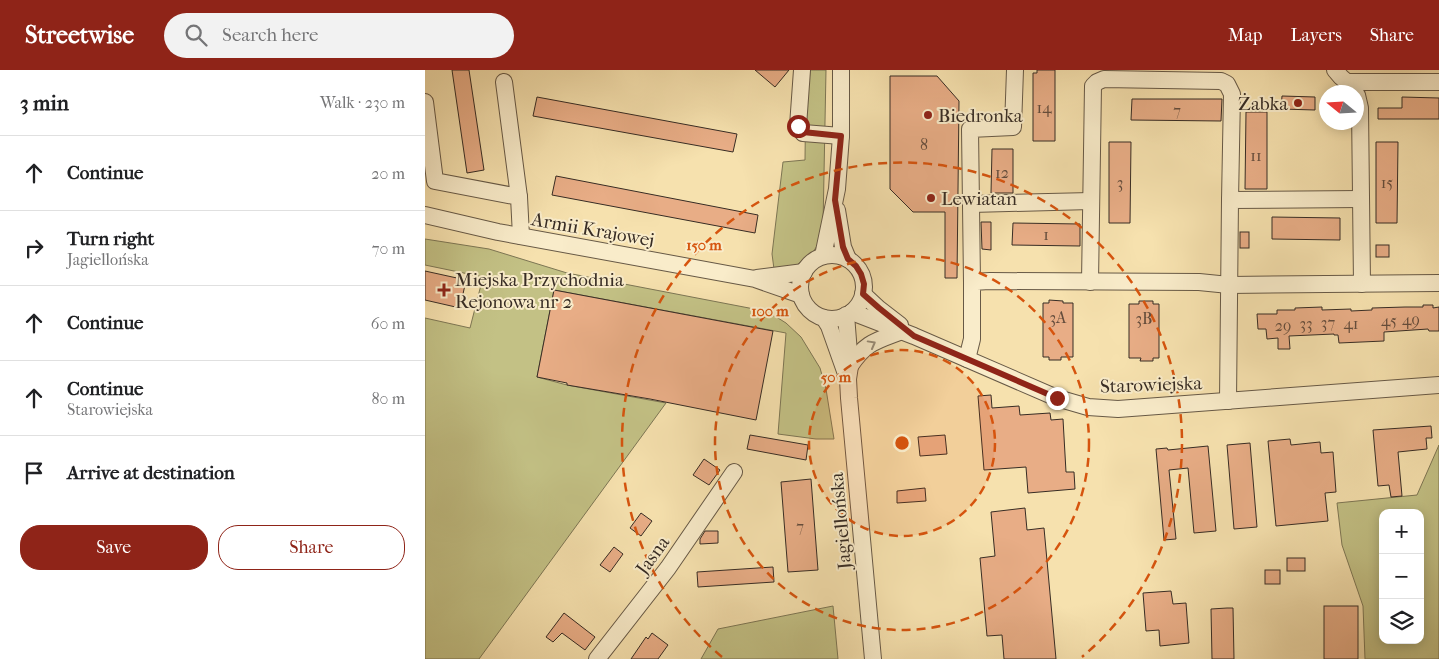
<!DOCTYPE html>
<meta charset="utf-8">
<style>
:root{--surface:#fff;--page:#f2f2f2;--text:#202124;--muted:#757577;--line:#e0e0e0;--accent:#8f2418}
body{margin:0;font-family:"IM FELL French Canon",serif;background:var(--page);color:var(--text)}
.controls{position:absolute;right:15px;bottom:15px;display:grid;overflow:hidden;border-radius:10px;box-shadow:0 2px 12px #0003}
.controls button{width:45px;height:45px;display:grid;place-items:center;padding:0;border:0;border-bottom:1px solid var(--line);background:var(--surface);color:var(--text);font:25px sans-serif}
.compass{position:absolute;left:894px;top:15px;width:45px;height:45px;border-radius:50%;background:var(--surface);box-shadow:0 2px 12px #0003;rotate:288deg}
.stop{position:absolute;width:15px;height:15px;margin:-11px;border:4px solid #8f2418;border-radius:50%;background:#fff}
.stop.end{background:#8f2418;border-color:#fff;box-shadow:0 1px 5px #0008}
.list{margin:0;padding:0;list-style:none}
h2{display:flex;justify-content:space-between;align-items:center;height:65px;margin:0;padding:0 20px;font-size:21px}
h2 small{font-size:16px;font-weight:400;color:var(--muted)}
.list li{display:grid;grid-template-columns:32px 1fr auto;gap:15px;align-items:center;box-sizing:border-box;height:75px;padding:0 20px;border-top:1px solid var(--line)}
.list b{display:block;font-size:19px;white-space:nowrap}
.list p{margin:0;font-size:16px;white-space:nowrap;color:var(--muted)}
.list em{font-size:16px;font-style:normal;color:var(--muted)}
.actions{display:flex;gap:10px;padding:15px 20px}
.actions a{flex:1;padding:11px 0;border:1px solid var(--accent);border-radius:20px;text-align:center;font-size:18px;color:var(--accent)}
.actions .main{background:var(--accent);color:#fff}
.icon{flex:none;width:28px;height:28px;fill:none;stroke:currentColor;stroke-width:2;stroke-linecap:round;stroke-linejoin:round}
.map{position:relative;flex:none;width:1014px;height:589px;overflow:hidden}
header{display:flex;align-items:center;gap:30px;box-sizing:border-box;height:70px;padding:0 25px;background:var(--accent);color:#fff}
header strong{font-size:24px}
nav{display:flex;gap:28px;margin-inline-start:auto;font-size:18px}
.search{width:350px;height:45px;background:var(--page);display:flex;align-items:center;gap:12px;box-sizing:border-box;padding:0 18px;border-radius:28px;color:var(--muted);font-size:19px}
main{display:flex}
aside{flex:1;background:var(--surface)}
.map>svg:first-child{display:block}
.green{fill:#c3c185;stroke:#7d7654;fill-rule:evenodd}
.building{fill:#e8ad86;stroke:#372c24}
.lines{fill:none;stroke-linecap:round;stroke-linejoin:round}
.minor-casing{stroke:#675946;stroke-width:18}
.minor{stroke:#f9ecca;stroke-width:16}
.oneway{stroke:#988c77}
.route{stroke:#8f2418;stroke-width:6}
.ring{fill:none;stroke:#d6540e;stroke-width:2.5;stroke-dasharray:9 6}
.poi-dot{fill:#8f2418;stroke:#f9ecca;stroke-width:2}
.labels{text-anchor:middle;stroke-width:4;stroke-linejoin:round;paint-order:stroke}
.number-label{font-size:16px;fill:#634c3c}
.poi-label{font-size:19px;fill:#372c24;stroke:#f9ecca;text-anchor:start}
.street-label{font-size:19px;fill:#372c24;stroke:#f9ecca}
.centre{fill:#d6540e;stroke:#f9ecca;stroke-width:2.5}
.ring-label{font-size:15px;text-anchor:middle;font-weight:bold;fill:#d6540e;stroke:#f9ecca;stroke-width:4;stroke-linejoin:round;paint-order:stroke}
</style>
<header>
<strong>Streetwise</strong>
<div class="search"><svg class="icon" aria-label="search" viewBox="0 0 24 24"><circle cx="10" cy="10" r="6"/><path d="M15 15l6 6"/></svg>Search here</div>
<nav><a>Map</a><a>Layers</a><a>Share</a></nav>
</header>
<main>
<aside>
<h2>3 min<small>Walk · 230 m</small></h2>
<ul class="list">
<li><svg class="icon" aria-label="ahead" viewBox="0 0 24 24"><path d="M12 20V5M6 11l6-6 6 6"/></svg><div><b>Continue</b></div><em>20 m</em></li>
<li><svg class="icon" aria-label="right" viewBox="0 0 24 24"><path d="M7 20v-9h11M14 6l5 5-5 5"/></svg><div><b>Turn right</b><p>Jagiellońska</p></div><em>70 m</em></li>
<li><svg class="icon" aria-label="ahead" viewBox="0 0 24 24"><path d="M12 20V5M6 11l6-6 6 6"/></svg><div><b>Continue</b></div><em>60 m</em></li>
<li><svg class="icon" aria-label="ahead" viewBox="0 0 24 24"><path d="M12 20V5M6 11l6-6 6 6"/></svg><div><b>Continue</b><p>Starowiejska</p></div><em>80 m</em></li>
<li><svg class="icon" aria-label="arrive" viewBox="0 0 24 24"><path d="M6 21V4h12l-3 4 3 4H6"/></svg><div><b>Arrive at destination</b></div></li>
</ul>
<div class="actions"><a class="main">Save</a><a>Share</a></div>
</aside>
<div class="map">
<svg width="1014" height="589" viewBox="0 0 1014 589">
<rect width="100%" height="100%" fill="#f6e1ae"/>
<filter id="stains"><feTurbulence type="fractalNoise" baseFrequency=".004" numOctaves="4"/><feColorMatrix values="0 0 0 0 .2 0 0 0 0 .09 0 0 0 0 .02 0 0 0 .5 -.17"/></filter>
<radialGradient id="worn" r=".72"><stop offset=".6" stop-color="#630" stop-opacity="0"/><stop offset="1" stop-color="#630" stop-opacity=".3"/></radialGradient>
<g class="green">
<polygon points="381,0 401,0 398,156 396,170 388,182 372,195 349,199 347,184 358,92 380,90"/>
<polygon points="0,169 64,179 142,203 324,238 343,243 353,248 361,253 376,267 395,298 401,319 409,369 391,369 353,364 361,263 129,220 112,307 142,315 241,333 54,589 0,589 0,248 45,258 58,207 0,195"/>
<path d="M1014,375V589H940L938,536L917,475L912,433L992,425ZM958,443H995V570H958Z"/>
<polygon points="408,536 413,589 276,589 293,559"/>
</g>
<g class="building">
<polygon points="27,0 44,0 59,100 42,103"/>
<polygon points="330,0 364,0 350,17"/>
<polygon points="612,0 630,0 630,71 608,71 608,3 612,3"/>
<polygon points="465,6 512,6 534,31 532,208 520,208 520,142 488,142 465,119"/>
<polygon points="857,26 890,27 890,40 856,39"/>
<polygon points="112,27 312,64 308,82 108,46"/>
<polygon points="977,27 1014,28 1014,49 953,49 953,38 977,38"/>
<polygon points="707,29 797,29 796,51 706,50"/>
<polygon points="821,42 842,42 842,119 820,119"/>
<polygon points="684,72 706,72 705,153 684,153"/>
<polygon points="951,72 973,72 972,153 951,153"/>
<polygon points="567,79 588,79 588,123 566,123"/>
<polygon points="131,106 333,145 330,163 127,125"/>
<polygon points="847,147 915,148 915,170 847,169"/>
<polygon points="556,152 566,152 566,180 557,179"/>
<polygon points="588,153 655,154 655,176 587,175"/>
<rect x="815" y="162" width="9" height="16"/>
<rect x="951" y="175" width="13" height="12"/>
<polygon points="0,201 41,210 35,238 0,230"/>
<polygon points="129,220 348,261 331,350 225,329 142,315 142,313 112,307"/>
<polygon points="624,230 638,231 638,233 648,233 648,287 636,287 636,290 624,290 624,287 618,287 618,233 624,233"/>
<polygon points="714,231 728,231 728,234 734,234 734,288 728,288 728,291 715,291 716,288 704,288 704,234 714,234"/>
<polygon points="998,235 1008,235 1008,238 1014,237 1014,261 1004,261 1003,259 959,262 959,271 914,273 913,265 909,265 909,264 864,266 865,279 853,279 853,268 842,269 841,259 833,259 832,244 852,244 852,240 870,240 870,238 897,237 897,240 926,239 926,241 947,240 947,238 980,237 998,237"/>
<polygon points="566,325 567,338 594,336 595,345 625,343 626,350 638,349 641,402 649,402 650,419 603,423 601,397 559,400 553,326"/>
<polygon points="1006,356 1007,368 1001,368 1002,379 973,382 977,426 966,427 964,415 953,416 948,360"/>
<polygon points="325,365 383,375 381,390 322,379"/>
<polygon points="520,365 522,384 495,386 493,367"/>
<polygon points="865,369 866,375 895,372 896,383 908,382 911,422 900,423 903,451 851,456 843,371"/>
<polygon points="825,373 832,457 809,459 802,375"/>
<polygon points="783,376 791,461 769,463 763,398 744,400 751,469 739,470 731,379 742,378 743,380"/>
<polygon points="279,389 295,400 284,415 268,405"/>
<polygon points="386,409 393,500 363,502 356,412"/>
<polygon points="500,418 501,431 472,433 472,421"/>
<polygon points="600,438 602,460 619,458 631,589 579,589 577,565 562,566 555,488 570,486 566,442"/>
<polygon points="216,443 227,451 216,466 205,458"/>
<polygon points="280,461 293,461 293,473 275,474 275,469"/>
<polygon points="189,477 198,484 185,502 175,495"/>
<rect x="862" y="488" width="18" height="13"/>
<polygon points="348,497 349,512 273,517 272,502"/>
<rect x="840" y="500" width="15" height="14"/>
<polygon points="746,521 748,534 761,533 764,573 735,576 734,560 721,561 718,523"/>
<rect x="899" y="536" width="34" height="53"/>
<polygon points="802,538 808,538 809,589 787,589 786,539"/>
<polygon points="139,543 170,567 160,580 137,563 128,572 121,567"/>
<polygon points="227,563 243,575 233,589 206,589 221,567 223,569"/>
</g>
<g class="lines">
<defs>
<g id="minor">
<polyline points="377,0 373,56 378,63 416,66"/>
<polyline points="910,0 916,7 930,19"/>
<polyline points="79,12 94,127"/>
<polyline points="922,12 1014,12"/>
<polyline points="932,25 935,38 937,214"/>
<polyline points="0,32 10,111 94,127 96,166"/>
<polyline points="546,134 666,131"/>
<polyline points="412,140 418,177 423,189"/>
<polyline points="0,145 73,162 330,209 376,225"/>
<circle cx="407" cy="217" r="32"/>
<polyline points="398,186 412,119 416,66 416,0"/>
<polyline points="332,208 379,202"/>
<polyline points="547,212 545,59 588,57 590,0"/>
<polyline points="665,212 668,16 672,12 679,9 796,11 802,14 807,24 805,130"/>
<polyline points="438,224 453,238 475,255"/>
<polyline points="427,242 489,266 632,328 663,337 693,339 1014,315"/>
<polyline points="421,245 425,296 423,309 424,328 448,589"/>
<polyline points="399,248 404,256 420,301"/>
<polyline points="542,289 547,269 547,212 565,211 774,212 804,215 1014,213"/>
<path d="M425,296C441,272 451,271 477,261"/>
<polyline points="803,331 805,130 936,129"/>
<polyline points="172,589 243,498 309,402"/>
</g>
</defs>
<use href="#minor" class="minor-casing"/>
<use href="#minor" class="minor"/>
</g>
<defs><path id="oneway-chevron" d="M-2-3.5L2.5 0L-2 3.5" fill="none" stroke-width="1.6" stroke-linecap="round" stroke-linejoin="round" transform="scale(1.25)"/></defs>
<use class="oneway" href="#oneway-chevron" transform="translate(447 274) rotate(-29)"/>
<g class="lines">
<polyline class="route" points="373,56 378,62 416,66 410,130 418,177 423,189 431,196 436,204 439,214 438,224 454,238 489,266 632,328"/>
</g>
<circle cx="477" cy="373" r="93" fill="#d6540e" fill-opacity=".12"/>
<g class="ring">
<circle cx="477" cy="373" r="93"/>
<circle cx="477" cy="373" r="187"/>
<path d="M297 587A280 280 0 1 1 657 587"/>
</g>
<g class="poi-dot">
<circle cx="873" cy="33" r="5"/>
<circle cx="503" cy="45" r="5"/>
<circle cx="506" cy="128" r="5"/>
<path d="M16.5 212.5h5v5h5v5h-5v5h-5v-5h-5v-5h5z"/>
</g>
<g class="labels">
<g class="number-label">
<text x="619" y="43">14</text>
<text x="752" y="46">7</text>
<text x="499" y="80">8</text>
<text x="831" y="91">11</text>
<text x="577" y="108">12</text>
<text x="695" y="118">3</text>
<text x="962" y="118">15</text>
<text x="621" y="170">1</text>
<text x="633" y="253">3A</text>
<text x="719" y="254">3B</text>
<text x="986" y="255">49</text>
<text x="964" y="256">45</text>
<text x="903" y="258">37</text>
<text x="881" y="259">33</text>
<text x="926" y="259">41</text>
<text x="858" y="261">29</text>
<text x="375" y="462">7</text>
</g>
<g class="poi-label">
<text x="863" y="40" text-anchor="end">Żabka</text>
<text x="513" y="52">Biedronka</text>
<text x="516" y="135">Lewiatan</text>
<text x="30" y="216">Miejska Przychodnia<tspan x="30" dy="22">Rejonowa nr 2</tspan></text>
</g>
<g class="street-label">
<text transform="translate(168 159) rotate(10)" y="7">Armii Krajowej</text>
<text transform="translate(726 314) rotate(-2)" y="7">Starowiejska</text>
<text transform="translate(415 451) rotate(-95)" y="7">Jagiellońska</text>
<text transform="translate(227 485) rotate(-54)" y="7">Jasna</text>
</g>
</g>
<circle cx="477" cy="373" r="8" class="centre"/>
<g class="ring-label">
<text x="279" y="180">150 m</text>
<text x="345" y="246">100 m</text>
<text x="411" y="312">50 m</text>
</g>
<rect width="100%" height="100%" filter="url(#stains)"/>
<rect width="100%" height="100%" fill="url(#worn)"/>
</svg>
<div class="controls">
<button>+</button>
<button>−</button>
<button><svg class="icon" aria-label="layers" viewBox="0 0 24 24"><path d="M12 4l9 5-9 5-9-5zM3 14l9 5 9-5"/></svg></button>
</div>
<svg class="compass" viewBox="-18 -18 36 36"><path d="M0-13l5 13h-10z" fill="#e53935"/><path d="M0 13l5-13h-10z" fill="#757577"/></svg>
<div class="stop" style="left:373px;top:56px"></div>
<div class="stop end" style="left:632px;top:328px"></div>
</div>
</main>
